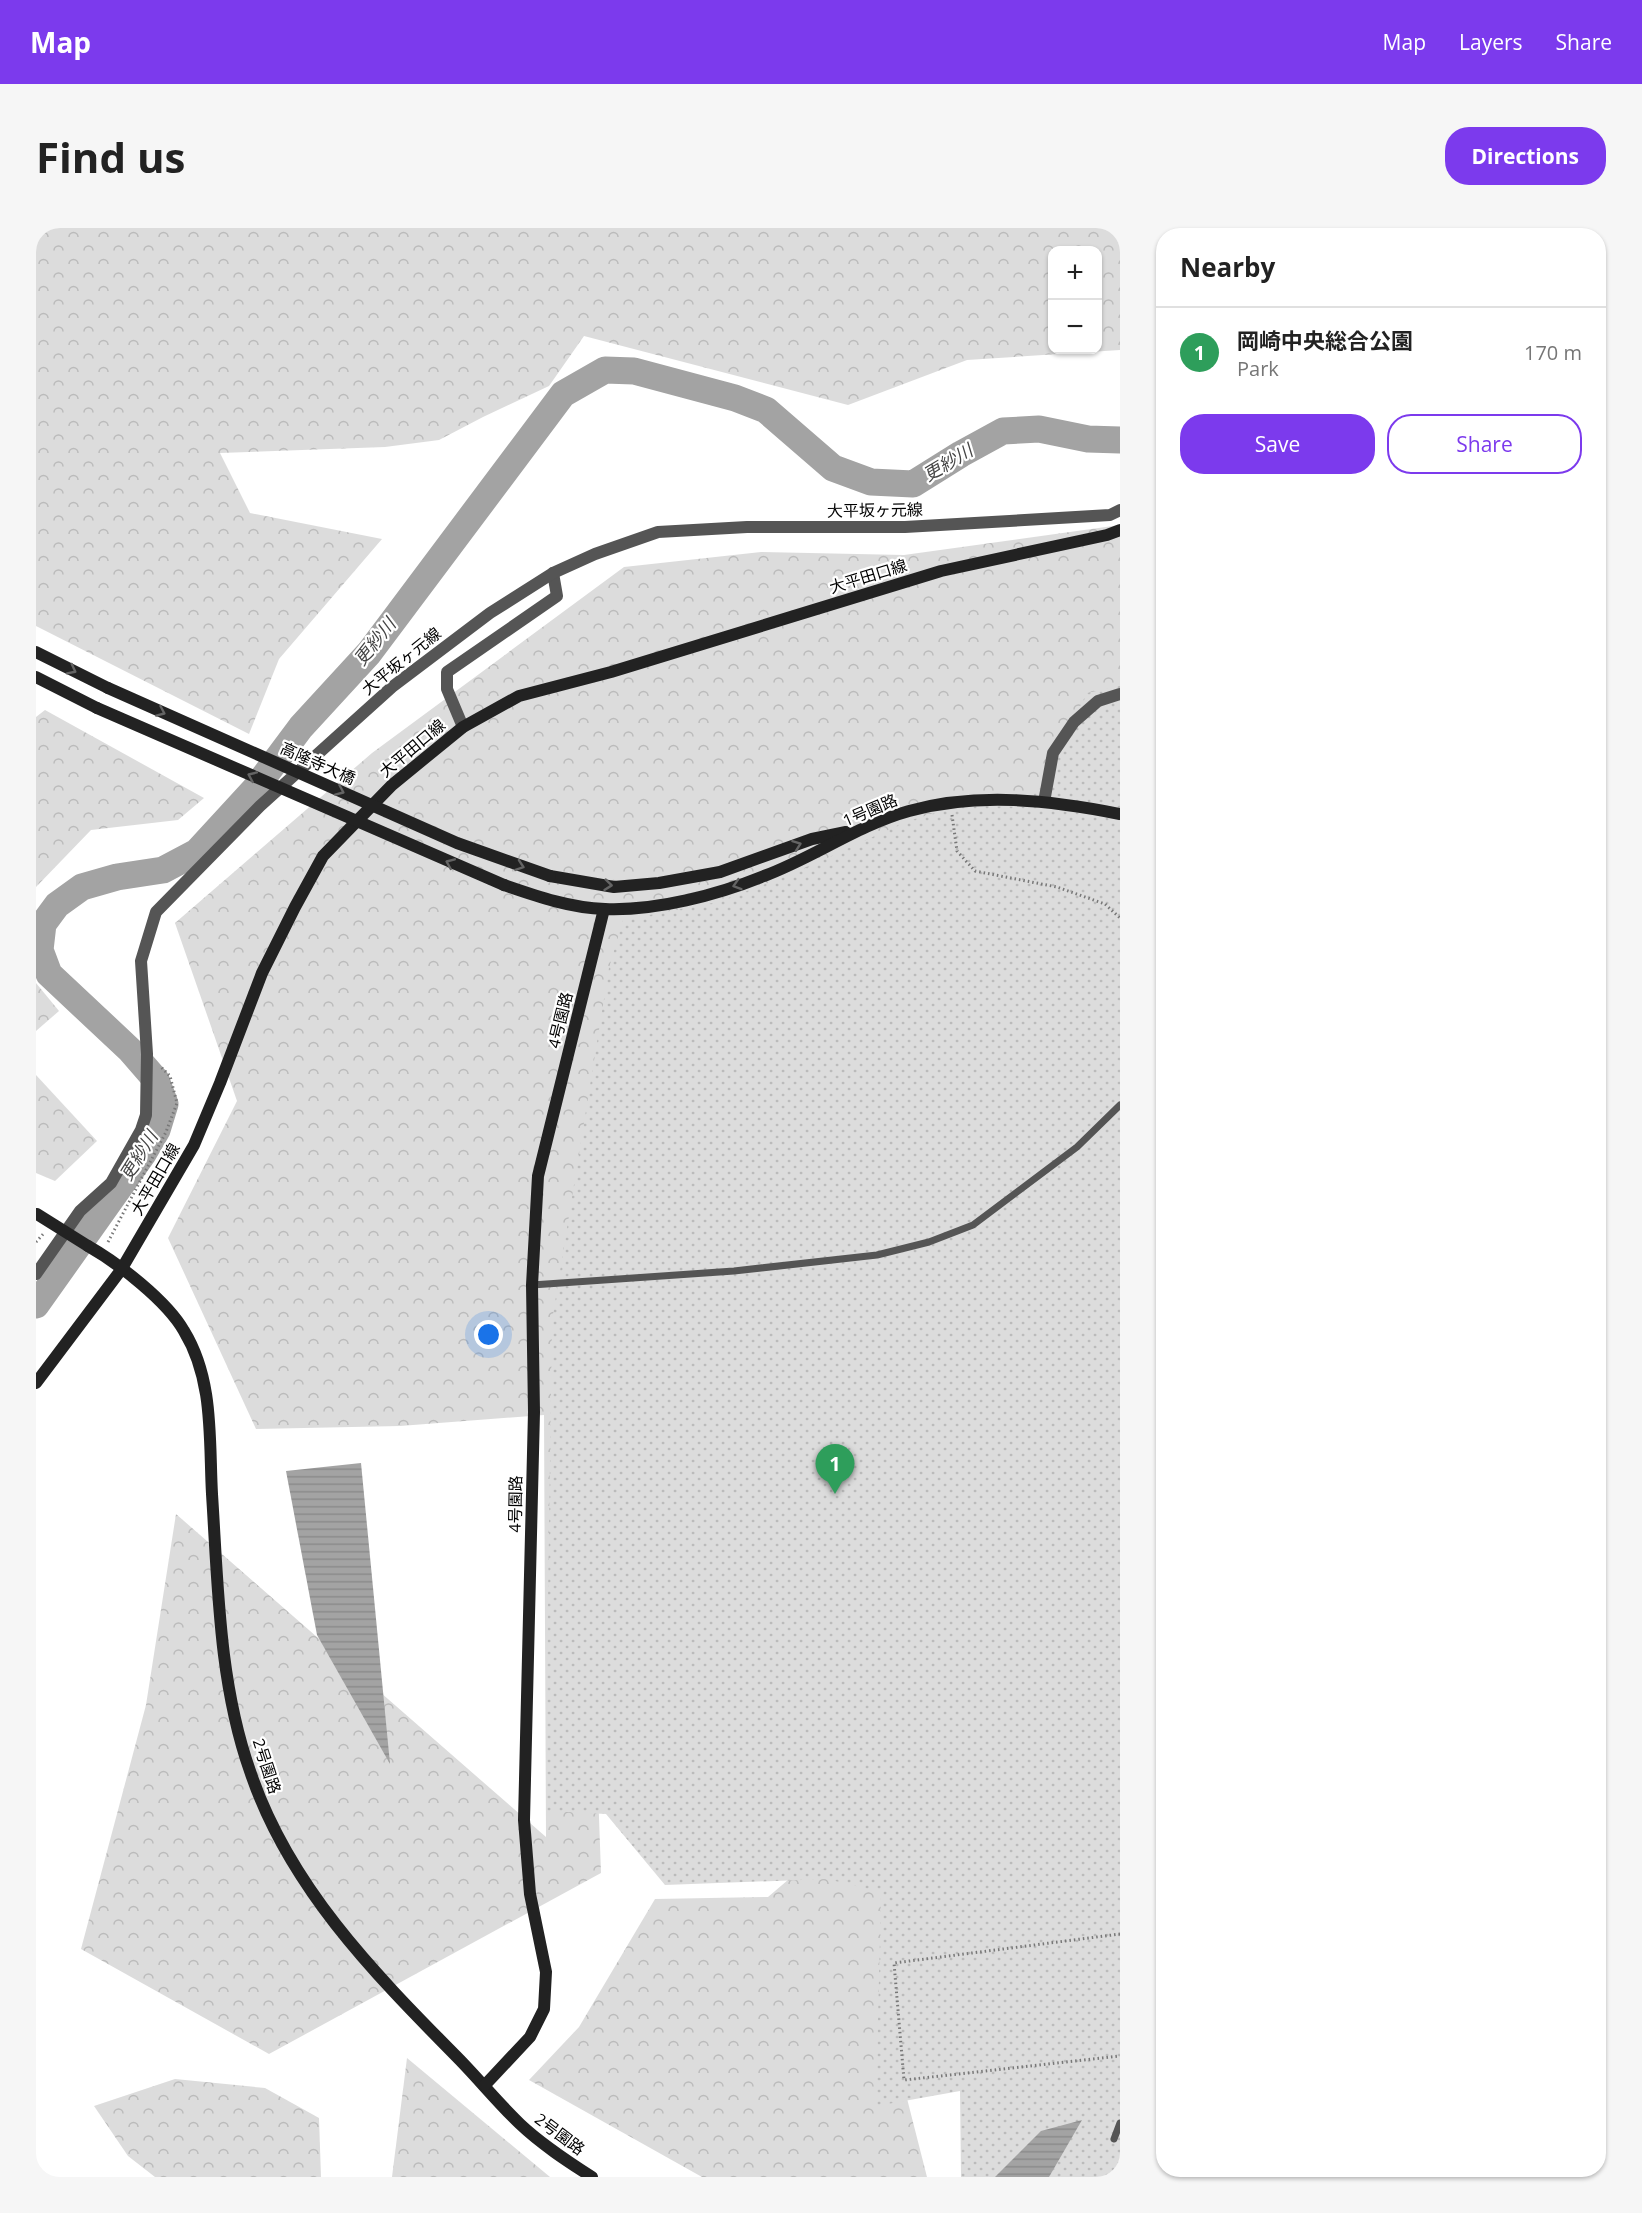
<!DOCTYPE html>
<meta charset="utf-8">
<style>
:root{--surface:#fff;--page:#f6f6f6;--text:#222;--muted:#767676;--line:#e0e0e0;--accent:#7c3aed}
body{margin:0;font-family:"Open Sans","Noto Sans JP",sans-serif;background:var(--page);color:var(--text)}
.controls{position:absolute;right:18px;top:18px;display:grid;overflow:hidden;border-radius:12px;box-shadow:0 2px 4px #0004}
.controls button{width:54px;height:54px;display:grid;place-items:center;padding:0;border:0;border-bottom:2px solid var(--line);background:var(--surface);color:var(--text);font:30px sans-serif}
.you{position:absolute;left:453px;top:1107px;width:21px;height:21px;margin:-15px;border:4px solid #fff;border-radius:50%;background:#1a73e8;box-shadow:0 0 0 9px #1a73e833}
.badge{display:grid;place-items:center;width:39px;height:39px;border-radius:50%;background:var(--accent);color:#fff;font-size:20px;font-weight:700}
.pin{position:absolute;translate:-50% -50px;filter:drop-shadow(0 2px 3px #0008)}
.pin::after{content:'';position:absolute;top:32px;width:21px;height:18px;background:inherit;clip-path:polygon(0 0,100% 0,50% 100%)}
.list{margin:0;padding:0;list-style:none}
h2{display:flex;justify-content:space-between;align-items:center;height:78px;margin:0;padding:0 24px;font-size:26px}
h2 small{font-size:20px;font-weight:400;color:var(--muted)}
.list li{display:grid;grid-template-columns:39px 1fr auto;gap:18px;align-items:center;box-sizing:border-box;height:90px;padding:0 24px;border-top:2px solid var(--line)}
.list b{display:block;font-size:22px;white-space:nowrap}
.list p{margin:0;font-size:20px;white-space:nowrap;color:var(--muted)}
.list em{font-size:20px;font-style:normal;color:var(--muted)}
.actions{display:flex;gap:12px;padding:18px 24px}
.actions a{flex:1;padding:14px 0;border:2px solid var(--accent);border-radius:24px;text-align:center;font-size:21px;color:var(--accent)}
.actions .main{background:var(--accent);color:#fff}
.map{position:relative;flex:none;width:1084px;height:1949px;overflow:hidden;border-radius:24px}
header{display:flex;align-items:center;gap:36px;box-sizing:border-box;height:84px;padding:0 30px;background:var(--accent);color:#fff}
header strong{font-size:28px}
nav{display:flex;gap:33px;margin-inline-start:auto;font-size:21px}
.intro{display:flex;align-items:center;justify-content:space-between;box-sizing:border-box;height:144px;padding:0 36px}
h1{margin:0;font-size:42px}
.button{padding:15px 27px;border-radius:24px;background:var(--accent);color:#fff;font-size:21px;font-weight:700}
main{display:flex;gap:36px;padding:0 36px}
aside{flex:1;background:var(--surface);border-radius:24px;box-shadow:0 2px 4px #0004}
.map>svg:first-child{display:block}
.forest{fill:url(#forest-crowns);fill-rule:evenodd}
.park{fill:url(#park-dots)}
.water{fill:url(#water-rules)}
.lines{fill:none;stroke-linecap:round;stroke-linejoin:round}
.river{stroke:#a3a3a3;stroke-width:27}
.path{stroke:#777;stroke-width:3;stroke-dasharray:1.5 3;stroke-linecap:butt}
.lane{stroke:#555;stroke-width:7}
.street{stroke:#555;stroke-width:12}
.secondary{stroke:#222;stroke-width:12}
.secondary-bridge{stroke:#222;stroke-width:12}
.oneway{stroke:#646464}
.labels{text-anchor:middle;stroke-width:4.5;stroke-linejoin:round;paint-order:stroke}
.street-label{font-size:16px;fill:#000;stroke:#fff}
.water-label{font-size:18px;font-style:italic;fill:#444;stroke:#fff}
</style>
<header>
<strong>Map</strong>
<nav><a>Map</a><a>Layers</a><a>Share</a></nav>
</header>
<div class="intro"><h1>Find us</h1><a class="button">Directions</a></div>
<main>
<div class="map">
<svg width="1084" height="1949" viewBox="0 0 1084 1949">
<defs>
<pattern id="forest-crowns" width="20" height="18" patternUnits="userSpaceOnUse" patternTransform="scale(1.5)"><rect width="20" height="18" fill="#dcdcdc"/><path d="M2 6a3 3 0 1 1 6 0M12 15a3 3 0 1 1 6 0" fill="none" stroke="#bbb"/></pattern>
<pattern id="park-dots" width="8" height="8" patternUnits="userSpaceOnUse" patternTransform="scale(1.5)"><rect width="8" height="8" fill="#dcdcdc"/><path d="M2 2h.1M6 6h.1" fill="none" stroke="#bbb" stroke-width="1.8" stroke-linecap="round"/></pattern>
<pattern id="water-rules" width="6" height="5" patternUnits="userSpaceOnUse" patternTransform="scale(1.5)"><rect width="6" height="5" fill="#a3a3a3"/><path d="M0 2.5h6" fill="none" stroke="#8b8b8b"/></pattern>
</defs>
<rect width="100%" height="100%" fill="#fff"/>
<g class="forest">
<path d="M0,0H1084V122L931,132L812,177L548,108L513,158L447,189L403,212L349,219L184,225L214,285L346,311L243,431L213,506L0,398ZM1017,22H1062V122H1017Z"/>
<polygon points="1084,297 1084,635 558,1450 565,1645 233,1826 45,1721 110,1477 140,1286 510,1609 508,1187 364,1198 220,1201 132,1010 201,873 139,695 336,525 588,339 725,324 868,327"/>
<polygon points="9,482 168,570 142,592 55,602 0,659 0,489"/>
<polygon points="0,755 23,783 0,803"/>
<polygon points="0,847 61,913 19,953 0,945"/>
<polygon points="909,1518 851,1792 891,1949 666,1949 493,1852 543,1799 619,1671 732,1669"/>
<polygon points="371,1830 514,1949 356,1949"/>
<polygon points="139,1851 229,1860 283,1890 285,1949 119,1949 92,1928 58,1878"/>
</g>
<polygon class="park" points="1084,458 1084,1949 925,1949 924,1863 840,1878 845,1664 791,1651 629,1657 570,1586 511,1583 511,1440 516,1093 573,740 587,692 682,674 763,643 869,594 922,578 991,579 1051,465"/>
<g class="water">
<polygon points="325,1235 354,1536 281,1407 250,1243"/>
<polygon points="1046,1892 1013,1949 959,1949 1005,1903"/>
</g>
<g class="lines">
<polyline class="river" points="0,1077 107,926 121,902 129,876 120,852 94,822 13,746 4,722 7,696 21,677 46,659 81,649 127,642 161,624 218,562 265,499 333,425 527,166 569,142 598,143 699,170 730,182 797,240 835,254 877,256 925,226 967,203 1003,201 1052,211 1084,212"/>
<g class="path">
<polyline points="916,587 921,623 939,643 1021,659 1069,676 1084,690"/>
<polyline points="0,1014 9,1004"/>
<polyline points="72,1014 130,904 141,875 134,848 124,838"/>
<polyline points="1084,1706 858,1735 868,1852 1084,1828"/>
</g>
<g class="lane">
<polyline points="496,1057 698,1043 841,1027 893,1014 937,997 1041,919 1084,877"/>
<polyline points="1078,1911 1084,1895"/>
</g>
<g class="street">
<polyline points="427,499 411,461 411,444 521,368 517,345"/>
<polyline points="1008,574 1017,525 1038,494 1062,473 1084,466"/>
<polyline points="0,1046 44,983 75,955 105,902 110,887 111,826 105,733 120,684 224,578 356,459 454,385 517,345 559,326 622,304 711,299 869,299 1074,287 1084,282"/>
</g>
<g class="secondary">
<polyline points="0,424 72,460"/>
<polyline points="0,449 61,480"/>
<polyline points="514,648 578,659 623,655 684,644 776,611 810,604"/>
<path d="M468,657C500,668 534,680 569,681C620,683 681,667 728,648C777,630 822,597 873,583C942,564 1014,572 1084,586"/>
<path d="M52,1018C82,1035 131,1073 148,1103C178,1152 173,1211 176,1266C182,1359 183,1455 214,1543C252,1657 336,1743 419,1827C441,1849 461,1874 484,1896C505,1916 531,1933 556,1949"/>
<polyline points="0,1155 85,1042 158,917 184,855 226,745 259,679 287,628 356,557 427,499 483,468 575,444 905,343 1071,307 1084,302"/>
<polyline points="449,1857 494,1809 508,1781 510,1744 494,1666 488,1592 498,1184 496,1057 502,948 568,681"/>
</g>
<g class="secondary-bridge">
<polyline points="72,460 421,615 514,648"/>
<polyline points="61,480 468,657"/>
<polyline points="1,986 52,1018"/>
</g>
</g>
<defs><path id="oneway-chevron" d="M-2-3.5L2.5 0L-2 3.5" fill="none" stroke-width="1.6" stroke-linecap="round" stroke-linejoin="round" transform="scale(1.5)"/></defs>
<g class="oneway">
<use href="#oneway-chevron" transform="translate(36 442) rotate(27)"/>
<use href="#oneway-chevron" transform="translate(125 484) rotate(24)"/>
<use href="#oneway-chevron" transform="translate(216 548) rotate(-156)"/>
<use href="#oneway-chevron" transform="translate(304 563) rotate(24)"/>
<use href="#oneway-chevron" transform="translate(761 617) rotate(-20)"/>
<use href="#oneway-chevron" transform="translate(414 635) rotate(-157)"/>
<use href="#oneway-chevron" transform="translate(484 638) rotate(19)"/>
<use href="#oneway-chevron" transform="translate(572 657) rotate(6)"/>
<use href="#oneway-chevron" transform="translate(701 657) rotate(163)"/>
</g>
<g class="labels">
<g class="street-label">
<text transform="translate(839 282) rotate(-1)" y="6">大平坂ヶ元線</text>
<text transform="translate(832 348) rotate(-17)" y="6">大平田口線</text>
<text transform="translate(365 433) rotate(-39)" y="6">大平坂ヶ元線</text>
<text transform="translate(376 520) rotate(-40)" y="6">大平田口線</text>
<text transform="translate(282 535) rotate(24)" y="6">高隆寺大橋</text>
<text transform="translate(834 582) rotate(-23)" y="6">1号園路</text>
<text transform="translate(524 792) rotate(-76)" y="6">4号園路</text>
<text transform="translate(119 951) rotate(-60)" y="6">大平田口線</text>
<text transform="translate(479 1276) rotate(-89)" y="6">4号園路</text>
<text transform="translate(231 1538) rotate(72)" y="6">2号園路</text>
<text transform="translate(524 1906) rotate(37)" y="6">2号園路</text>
</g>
<g class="water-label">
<text transform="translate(912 235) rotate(-31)" y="6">更紗川</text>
<text transform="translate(339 414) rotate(-51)" y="6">更紗川</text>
<text transform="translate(103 928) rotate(-58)" y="6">更紗川</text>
</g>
</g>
</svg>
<div class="controls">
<button>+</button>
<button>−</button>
</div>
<div class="you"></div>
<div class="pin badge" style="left:799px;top:1266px;background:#2e9e5b">1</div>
</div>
<aside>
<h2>Nearby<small></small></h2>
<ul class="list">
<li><span class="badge" style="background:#2e9e5b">1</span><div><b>岡崎中央総合公園</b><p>Park</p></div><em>170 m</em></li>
</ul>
<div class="actions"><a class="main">Save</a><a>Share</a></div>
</aside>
</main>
